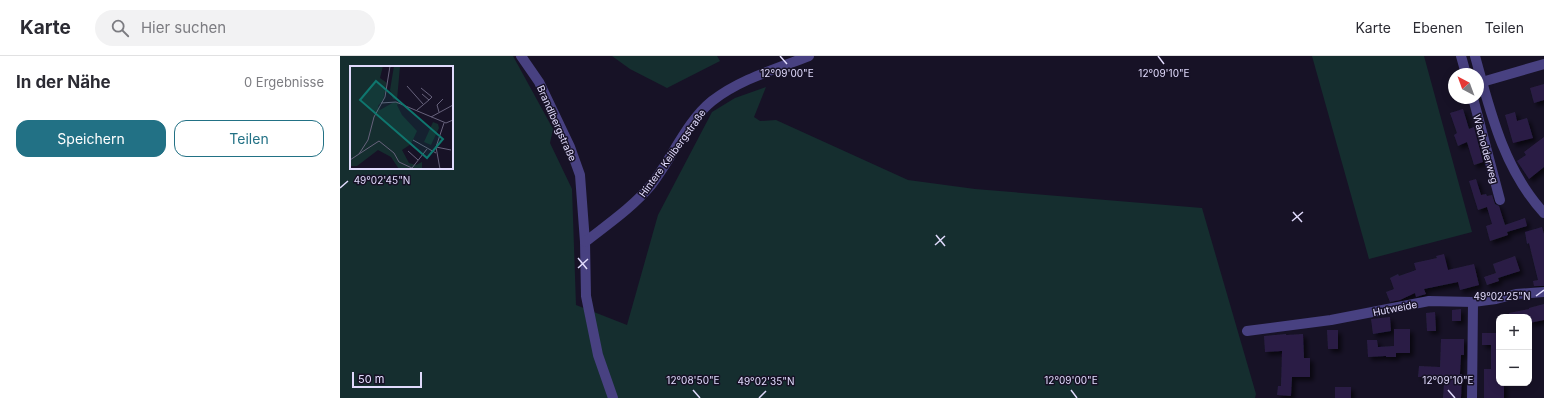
<!DOCTYPE html>
<html lang="de">
<meta charset="utf-8">
<style>
:root{--surface:#fff;--page:#f2f2f3;--text:#2b2b33;--muted:#7c7c81;--line:#e1e1e2;--accent:#227185}
body{margin:0;font-family:Inter,sans-serif;background:var(--page);color:var(--text)}
.controls{position:absolute;right:12px;bottom:12px;display:grid;overflow:hidden;border-radius:8px;box-shadow:0 2px 10px #0003}
.controls button{width:36px;height:36px;display:grid;place-items:center;padding:0;border:0;border-bottom:1px solid var(--line);background:var(--surface);color:var(--text);font:20px sans-serif}
.compass{position:absolute;left:1108px;top:12px;width:36px;height:36px;border-radius:50%;background:var(--surface);box-shadow:0 2px 10px #0003;rotate:319deg}
.scale{position:absolute;left:12px;bottom:10px;width:70px;box-sizing:border-box;padding-left:4px;border:2px solid #e0dafc;border-top:0;font-size:11px;line-height:14px;white-space:nowrap;color:#e0dafc;-webkit-text-stroke:3px #171226;paint-order:stroke}
.list{margin:0;padding:0;list-style:none}
h2{display:flex;justify-content:space-between;align-items:center;height:52px;margin:0;padding:0 16px;font-size:17px}
h2 small{font-size:13px;font-weight:400;color:var(--muted)}
.actions{display:flex;gap:8px;padding:12px 16px}
.actions a{flex:1;padding:9px 0;border:1px solid var(--accent);border-radius:12px;text-align:center;font-size:14px;color:var(--accent)}
.actions .main{background:var(--accent);color:#fff}
.icon{flex:none;width:22px;height:22px;fill:none;stroke:currentColor;stroke-width:2;stroke-linecap:round;stroke-linejoin:round}
.map{position:relative;flex:none;width:1204px;height:342px;overflow:hidden}
header{display:flex;align-items:center;gap:24px;box-sizing:border-box;height:56px;padding:0 20px;background:var(--surface);border-bottom:1px solid var(--line)}
header strong{font-size:19px}
nav{display:flex;gap:22px;margin-inline-start:auto;font-size:14px}
.search{width:280px;height:36px;background:var(--page);display:flex;align-items:center;gap:10px;box-sizing:border-box;padding:0 14px;border-radius:22px;color:var(--muted);font-size:15px}
main{display:flex}
aside{flex:1;background:var(--surface)}
.map>svg:first-child{display:block}
.green{fill:#152e2f;fill-rule:evenodd}
.building{fill:#2a1f45;filter:url(#shadow)}
.lines{fill:none;stroke-linecap:round;stroke-linejoin:round}
.minor{stroke:#484181;stroke-width:10}
.ticks{fill:none;stroke:#e0dafc;stroke-width:1.5}
.labels{text-anchor:middle;stroke-width:3;stroke-linejoin:round;paint-order:stroke}
.street-label{font-size:10px;fill:#e0dafc;stroke:#171226}
.inset-road{fill:none;stroke:#67627c;stroke-width:1}
.view{fill:#0f766e;fill-opacity:0.15;stroke:#0f766e;stroke-width:2}
.inset-edge{fill:none;stroke:#e0dafc;stroke-width:2}
.ticks-label{font-size:10px;text-anchor:middle;fill:#e0dafc;stroke:#171226;stroke-width:3;stroke-linejoin:round;paint-order:stroke}
</style>
<header>
<strong>Karte</strong>
<div class="search"><svg class="icon" aria-label="search" viewBox="0 0 24 24"><circle cx="10" cy="10" r="6"/><path d="M15 15l6 6"/></svg>Hier suchen</div>
<nav><a>Karte</a><a>Ebenen</a><a>Teilen</a></nav>
</header>
<main>
<aside>
<h2>In der Nähe<small>0 Ergebnisse</small></h2>
<ul class="list">
</ul>
<div class="actions"><a class="main">Speichern</a><a>Teilen</a></div>
</aside>
<div class="map">
<svg width="1204" height="342" viewBox="0 0 1204 342">
<defs>
<filter id="shadow"><feDropShadow dx="3.5" dy="3.5" stdDeviation="2" flood-color="#0009"/></filter>
</defs>
<rect width="100%" height="100%" fill="#171226"/>
<g class="green">
<path d="M0,0H173L213,73L210,87L232,133L236,249L287,269L318,159L372,56L395,42L426,31L414,61L420,65L436,64L568,124L635,133L862,152L916,338L915,342H0ZM11,11H112V112H11Z"/>
<polygon points="272,0 377,0 380,5 327,32 290,13"/>
<polygon points="972,0 1084,0 1132,176 1029,203"/>
</g>
<g class="building">
<polygon points="1204,28 1204,44 1194,47 1190,32"/>
<polygon points="1123,53 1129,73 1134,71 1143,106 1134,109 1127,86 1118,90 1114,79 1117,77 1110,57"/>
<polygon points="1175,56 1177,65 1187,62 1193,82 1173,87 1165,59"/>
<polygon points="1204,81 1204,111 1189,123 1177,105 1186,99 1184,96"/>
<polygon points="1136,123 1141,139 1146,138 1147,140 1152,139 1155,148 1159,150 1165,169 1185,162 1187,170 1167,176 1168,179 1150,185 1146,170 1152,168 1147,151 1138,154 1129,125"/>
<polygon points="1202,171 1204,178 1204,230 1194,230 1193,225 1198,224 1189,187 1187,188 1185,176"/>
<polygon points="1104,198 1108,214 1134,208 1139,229 1120,234 1118,226 1084,233 1086,238 1076,241 1075,237 1060,244 1050,246 1046,236 1054,233 1050,222 1058,218 1059,220 1076,214 1074,207 1097,202 1096,200"/>
<polygon points="1175,200 1180,215 1158,222 1159,225 1147,229 1144,221 1156,217 1153,208"/>
<polygon points="1204,248 1204,264 1189,267 1189,261 1169,261 1169,257 1189,253 1189,252"/>
<polygon points="1121,253 1121,265 1112,265 1112,254"/>
<polygon points="1095,256 1096,275 1087,275 1086,257"/>
<polygon points="1050,261 1051,275 1033,278 1031,263"/>
<polygon points="1054,273 1070,273 1070,297 1056,297 1056,301 1046,301 1046,300 1028,301 1027,284 1037,284 1038,291 1054,290"/>
<polygon points="987,274 998,274 998,293 988,293"/>
<polygon points="1142,277 1159,277 1159,327 1164,327 1164,342 1144,342 1144,313 1151,313 1151,289 1142,289"/>
<polygon points="946,278 946,279 963,278 964,302 970,302 970,321 952,321 951,340 937,339 938,330 941,330 942,295 925,296 924,280"/>
<polygon points="1101,283 1124,283 1124,299 1121,299 1120,318 1122,318 1121,342 1103,342 1104,328 1101,328 1101,321 1078,321 1079,310 1100,311"/>
<rect x="995" y="331" width="16" height="11"/>
</g>
<g class="lines">
<g class="minor">
<polyline points="181,0 199,26 230,91 240,119 245,186 246,240 258,299 273,342"/>
<polyline points="1121,0 1126,18"/>
<path d="M1135,0C1150,55 1164,114 1204,157"/>
<polyline points="1142,26 1204,8"/>
<polyline points="1133,42 1160,144"/>
<path d="M245,186C268,168 293,151 312,128C332,102 347,65 372,45C400,23 436,13 469,0"/>
<polyline points="907,275 991,264 1089,245 1133,246 1156,243 1176,238 1204,236"/>
<polyline points="1132,342 1133,246"/>
</g>
</g>
<path class="ticks" d="M440,0L447,8M818,0L824,8M0,132L8,125M953,156L962,166M952,165L963,156M596,179L605,190M595,189L605,180M238,202L247,213M238,212L248,203M1196,240L1204,234M353,334L360,342M731,334L737,342M1108,334L1115,342M419,342L426,335"/>
<g class="labels">
<g class="street-label">
<text transform="translate(217 67) rotate(66)" y="4">Brandlbergstraße</text>
<text transform="translate(1146 93) rotate(75)" y="4">Wacholderweg</text>
<text transform="translate(332 97) rotate(-54)" y="4">Hintere Keilbergstraße</text>
<text transform="translate(1055 252) rotate(-11)" y="4">Hutweide</text>
</g>
</g>
<g transform="translate(10 10)">
<rect width="103" height="103" fill="#171226"/>
<path d="M0,0H33L30,12L37,17L33,34L28,40L30,44L44,36L49,37L47,39L52,49L67,65L61,78L52,84L59,97L66,99L72,96V103H49L41,91L28,84L7,100H0ZM44,0H50L47,34L43,33L40,24ZM83,56L88,58L89,62L81,79L74,76Z" fill="#152e2f"/>
<path class="inset-road" d="M57,20L73,38M71,22L82,31L79,34M31,37L46,36L96,57L103,54M67,44L79,34L72,28M89,46L87,39L93,33M81,51L103,39M63,74L86,87M86,81L101,84M58,85L68,94M9,88L29,75L44,87L49,96L64,103M0,94L9,88L18,74L24,51L35,31L40,0M62,102L77,83M90,103L86,81L94,57"/>
<path class="view" d="M26,15L93,73L77,92L10,34Z"/>
<rect width="103" height="103" class="inset-edge"/>
</g>
<g class="ticks-label">
<text x="447" y="21">12°09'00"E</text>
<text x="824" y="21">12°09'10"E</text>
<text x="42" y="128">49°02'45"N</text>
<text x="1162" y="244">49°02'25"N</text>
<text x="353" y="328">12°08'50"E</text>
<text x="731" y="328">12°09'00"E</text>
<text x="1108" y="328">12°09'10"E</text>
<text x="426" y="329">49°02'35"N</text>
</g>
</svg>
<div class="controls">
<button>+</button>
<button>−</button>
</div>
<svg class="compass" viewBox="-18 -18 36 36"><path d="M0-13l5 13h-10z" fill="#e53935"/><path d="M0 13l5-13h-10z" fill="#7c7c81"/></svg>
<div class="scale">50 m</div>
</div>
</main>
